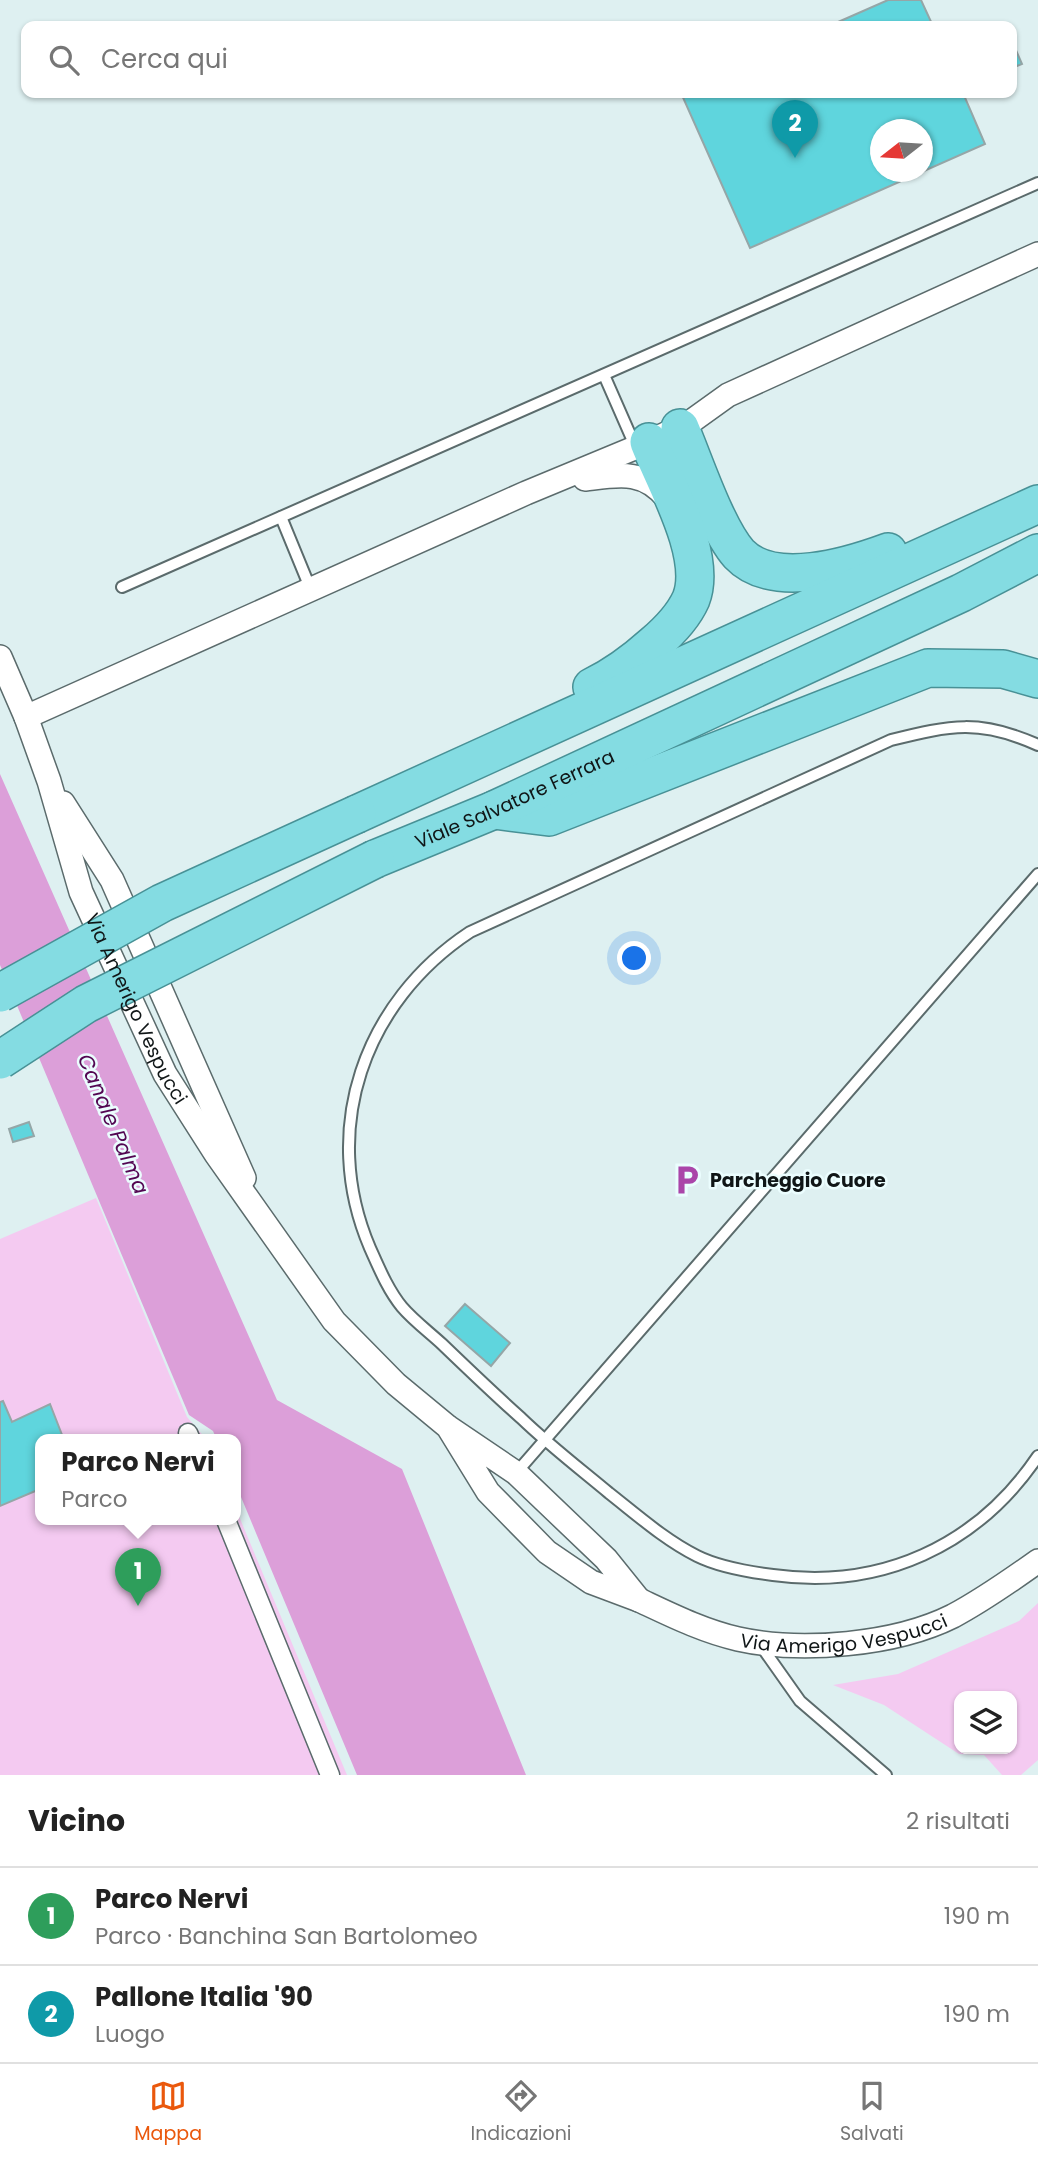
<!DOCTYPE html>
<html lang="it">
<meta charset="utf-8">
<style>
:root{--surface:#fff;--page:#f2f2f2;--text:#222;--muted:#767676;--line:#e0e0e0;--accent:#ea580c}
body{margin:0;font-family:Poppins,sans-serif;background:var(--page);color:var(--text)}
.controls{position:absolute;right:21px;bottom:21px;display:grid;overflow:hidden;border-radius:14px;box-shadow:0 2px 5px #0004}
.controls button{width:63px;height:63px;display:grid;place-items:center;padding:0;border:0;border-bottom:2px solid var(--line);background:var(--surface);color:var(--text);font:35px sans-serif}
.compass{position:absolute;left:870px;top:119px;width:63px;height:63px;border-radius:50%;background:var(--surface);box-shadow:0 2px 5px #0004;rotate:253deg}
.you{position:absolute;left:635px;top:959px;width:24px;height:24px;margin:-18px;border:5px solid #fff;border-radius:50%;background:#1a73e8;box-shadow:0 0 0 10px #1a73e833}
.badge{display:grid;place-items:center;width:46px;height:46px;border-radius:50%;background:var(--accent);color:#fff;font-size:23px;font-weight:700}
.pin{position:absolute;translate:-50% -58px;filter:drop-shadow(0 2px 4px #0008)}
.pin::after{content:'';position:absolute;top:37px;width:24px;height:21px;background:inherit;clip-path:polygon(0 0,100% 0,50% 100%)}
.popup{position:absolute;left:35px;top:1434px;width:206px;height:91px;box-sizing:border-box;display:grid;place-content:center;border-radius:14px;background:var(--surface);filter:drop-shadow(0 2px 5px #0005);font-size:23px;white-space:nowrap;color:var(--muted)}
.popup b{font-size:26px;color:var(--text)}
.popup::after{content:'';position:absolute;left:50%;top:100%;margin-left:-14px;border:14px solid transparent;border-top-color:var(--surface)}
.list{margin:0;padding:0;list-style:none}
h2{display:flex;justify-content:space-between;align-items:center;height:91px;margin:0;padding:0 28px;font-size:30px}
h2 small{font-size:23px;font-weight:400;color:var(--muted)}
.list li{display:grid;grid-template-columns:46px 1fr auto;gap:21px;align-items:center;box-sizing:border-box;height:98px;padding:0 28px;border-top:2px solid var(--line)}
.list b{display:block;font-size:26px;white-space:nowrap}
.list p{margin:0;font-size:23px;white-space:nowrap;color:var(--muted)}
.list em{font-size:23px;font-style:normal;color:var(--muted)}
.icon{flex:none;width:38px;height:38px;fill:none;stroke:currentColor;stroke-width:2;stroke-linecap:round;stroke-linejoin:round}
.map{position:relative;flex:none;width:1038px;height:1775px;overflow:hidden}
.search{position:absolute;background:var(--surface);box-shadow:0 2px 5px #0004;left:21px;right:21px;top:21px;height:77px;display:flex;align-items:center;gap:18px;box-sizing:border-box;padding:0 24px;border-radius:14px;color:var(--muted);font-size:26px}
.sheet{height:287px;background:var(--surface)}
nav{display:flex;justify-content:space-around;align-items:center;box-sizing:border-box;height:98px;border-top:2px solid var(--line);background:var(--surface);font-size:19px;color:var(--muted)}
nav a{display:grid;justify-items:center;gap:4px}
nav .on{color:var(--accent)}
.map>svg:first-child{display:block}
.green{fill:#f4caf1;fill-rule:evenodd}
.water{fill:#dc9fd9}
.building{fill:#5fd5dd;stroke:#95a6a7;stroke-width:2;fill-rule:evenodd}
.lines{fill:none;stroke-linecap:round;stroke-linejoin:round}
.service-casing{stroke:#5b6b6c;stroke-width:14}
.pedestrian-casing{stroke:#5b6b6c;stroke-width:21}
.minor-casing{stroke:#5b6b6c;stroke-width:26}
.trunk-casing{stroke:#489196;stroke-width:40}
.service{stroke:#fff;stroke-width:10}
.pedestrian{stroke:#fff;stroke-width:18}
.minor{stroke:#fff;stroke-width:23}
.trunk{stroke:#84dce2;stroke-width:37}
.trunk-bridge-casing{stroke:#489196;stroke-width:40;stroke-linecap:butt}
.trunk-bridge{stroke:#84dce2;stroke-width:37}
.labels{text-anchor:middle;stroke-width:5;stroke-linejoin:round;paint-order:stroke}
.street-label{font-size:19px;fill:#101617;stroke:#ebfdfe}
.poi-label{font-size:19px;font-weight:bold;fill:#101617;stroke:#ebfdfe;text-anchor:start}
.water-label{font-size:21px;font-style:italic;fill:#520652;stroke:#ebfdfe}
</style>
<div class="map">
<svg width="1038" height="1775" viewBox="0 0 1038 1775">
<rect width="100%" height="100%" fill="#def0f1"/>
<g class="green">
<polygon points="96,1198 187,1417 207,1440 40,1440 40,1520 236,1520 236,1509 347,1775 0,1775 0,1239"/>
<path d="M1038,1603V1760L1021,1775H1002L984,1755L959,1754L884,1705L833,1685L898,1674L1019,1621ZM959,1696H1012V1749H959Z"/>
</g>
<polygon class="water" points="0,774 277,1400 402,1469 526,1775 357,1775 236,1485 236,1440 217,1440 213,1431 189,1415 0,965"/>
<g class="building">
<polygon points="888,0 921,0 933,26 829,26"/>
<polygon points="1012,41 1022,64 1012,68"/>
<path d="M681,93H963L985,144L750,248ZM880,130H922V172H880Z"/>
<polygon points="29,1122 34,1136 13,1142 9,1129"/>
<polygon points="465,1304 510,1343 491,1366 445,1326"/>
<polygon points="3,1401 12,1422 50,1404 64,1440 40,1440 40,1489 0,1506 0,1402"/>
</g>
<g class="lines">
<defs>
<g id="service">
<polyline points="604,375 636,448"/>
<polyline points="281,517 311,590"/>
<polyline points="122,587 1038,183"/>
<path d="M1038,745C980,719 951,725 891,740L470,932C364,1002 319,1129 370,1248C379,1268 388,1290 402,1307C413,1320 429,1332 442,1344C468,1369 494,1394 521,1418C549,1445 579,1468 609,1493C637,1515 665,1540 697,1556C719,1567 749,1572 773,1575C881,1590 977,1546 1038,1456"/>
<polyline points="516,1473 1038,874"/>
<polyline points="759,1643 800,1701 886,1775"/>
</g>
<g id="pedestrian">
<polyline points="188,1433 191,1440"/>
<polyline points="226,1520 330,1775"/>
</g>
<g id="minor">
<path d="M585,479C618,475 643,469 667,498"/>
<path id="s1" d="M0,657L26,717L49,781L81,892L165,1074L216,1154L334,1321L396,1384L448,1427L516,1473L606,1559L639,1600L591,1582L547,1552L488,1492L448,1427"/>
<polyline points="26,717 526,493 649,442 689,423 728,395 1038,254"/>
<polyline points="63,803 112,880 244,1178"/>
<path id="s2" d="M639,1600C671,1615 703,1631 738,1639C801,1653 895,1645 953,1616C983,1600 1010,1581 1038,1561"/>
</g>
<g id="trunk">
<path d="M680,428C694,461 716,528 739,554C773,590 850,566 888,552"/>
<path d="M592,687C615,676 635,661 654,644C668,632 683,617 691,599C708,556 665,483 649,442"/>
<polyline points="494,810 549,817 928,668 1003,669 1038,679"/>
<polyline points="357,814 1038,504"/>
<path id="s3" d="M375,859L494,810L961,593L1038,553"/>
</g>
</defs>
<use href="#service" class="service-casing"/>
<use href="#pedestrian" class="pedestrian-casing"/>
<use href="#minor" class="minor-casing"/>
<use href="#trunk" class="trunk-casing"/>
<use href="#service" class="service"/>
<use href="#pedestrian" class="pedestrian"/>
<use href="#minor" class="minor"/>
<use href="#trunk" class="trunk"/>
<defs>
<g id="trunk-bridge">
<polyline points="0,993 162,903 357,814"/>
<polyline points="0,1060 86,1004 375,859"/>
</g>
</defs>
<use href="#trunk-bridge" class="trunk-bridge-casing"/>
<use href="#trunk-bridge" class="trunk-bridge"/>
</g>
<defs>
<symbol id="parking-bare" viewBox="-9 -9 18 18"><path d="M-3.5-5.5H1a3.5 3.5 0 0 1 0 7H-1V5.5H-3.5ZM-1-3.4V-.6H.8a1.4 1.4 0 0 0 0-2.8Z" fill="#aa45a9" stroke="#ebfdfe" stroke-width="2.5" paint-order="stroke"/></symbol>
</defs>
<g fill-rule="evenodd">
<use href="#parking-bare" x="665" y="1158" width="44" height="44"/>
</g>
<g class="labels">
<g class="street-label">
<text dy="7" stroke="none"><textPath href="#s3" startOffset="152">Viale Salvatore Ferrara</textPath></text>
<text dy="7" stroke="none"><textPath href="#s1" startOffset="378">Via Amerigo Vespucci</textPath></text>
<text dy="7" stroke="none"><textPath href="#s2" startOffset="214">Via Amerigo Vespucci</textPath></text>
</g>
<g class="poi-label">
<text x="710" y="1187">Parcheggio Cuore</text>
</g>
<g class="water-label">
<text transform="translate(113 1124) rotate(67)" y="7">Canale Palma</text>
</g>
</g>
</svg>
<div class="controls">
<button><svg class="icon" aria-label="layers" viewBox="0 0 24 24"><path d="M12 4l9 5-9 5-9-5zM3 14l9 5 9-5"/></svg></button>
</div>
<svg class="compass" viewBox="-18 -18 36 36"><path d="M0-13l5 13h-10z" fill="#e53935"/><path d="M0 13l5-13h-10z" fill="#767676"/></svg>
<div class="you"></div>
<div class="pin badge" style="left:138px;top:1606px;background:#2e9e5b">1</div>
<div class="popup"><b>Parco Nervi</b>Parco</div>
<div class="pin badge" style="left:795px;top:158px;background:#0f9aa8">2</div>
<div class="search"><svg class="icon" aria-label="search" viewBox="0 0 24 24"><circle cx="10" cy="10" r="6"/><path d="M15 15l6 6"/></svg>Cerca qui</div>
</div>
<section class="sheet">
<h2>Vicino<small>2 risultati</small></h2>
<ul class="list">
<li><span class="badge" style="background:#2e9e5b">1</span><div><b>Parco Nervi</b><p>Parco · Banchina San Bartolomeo</p></div><em>190 m</em></li>
<li><span class="badge" style="background:#0f9aa8">2</span><div><b>Pallone Italia '90</b><p>Luogo</p></div><em>190 m</em></li>
</ul>
</section>
<nav>
<a class="on"><svg class="icon" aria-label="map" viewBox="0 0 24 24"><path d="M3 6l6-2 6 2 6-2v14l-6 2-6-2-6 2zM9 4v14M15 6v14"/></svg>Mappa</a>
<a><svg class="icon" aria-label="directions" viewBox="0 0 24 24"><path d="M12 3l9 9-9 9-9-9zM9 14v-3h6M13 9l2 2-2 2"/></svg>Indicazioni</a>
<a><svg class="icon" aria-label="saved" viewBox="0 0 24 24"><path d="M7 4h10v16l-5-4-5 4z"/></svg>Salvati</a>
</nav>
